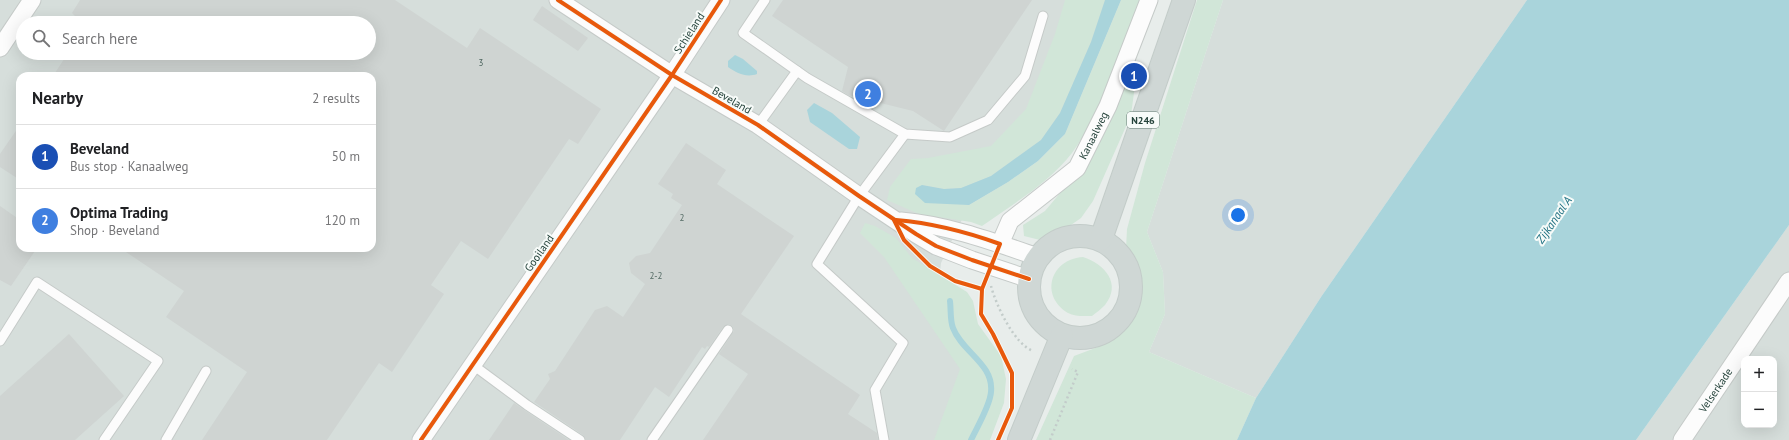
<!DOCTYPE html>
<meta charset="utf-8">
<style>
:root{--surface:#fff;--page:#f2f2f2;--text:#202124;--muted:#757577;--line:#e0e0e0;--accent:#697e78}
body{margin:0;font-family:"PT Sans",sans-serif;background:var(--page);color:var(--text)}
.controls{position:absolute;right:12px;bottom:12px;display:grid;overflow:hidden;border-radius:8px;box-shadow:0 4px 16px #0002}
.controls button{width:36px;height:36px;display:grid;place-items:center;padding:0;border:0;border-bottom:1px solid var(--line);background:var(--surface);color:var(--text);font:20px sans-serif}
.you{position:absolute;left:1238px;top:215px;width:14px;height:14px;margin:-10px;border:3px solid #fff;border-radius:50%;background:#1a73e8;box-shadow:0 0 0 6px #1a73e833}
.badge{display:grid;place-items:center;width:26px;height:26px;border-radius:50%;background:var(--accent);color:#fff;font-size:13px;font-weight:700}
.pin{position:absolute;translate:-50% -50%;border:2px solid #fff;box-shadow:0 1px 4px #0006}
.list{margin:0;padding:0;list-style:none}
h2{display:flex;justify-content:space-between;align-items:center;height:52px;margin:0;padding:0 16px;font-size:17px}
h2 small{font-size:13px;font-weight:400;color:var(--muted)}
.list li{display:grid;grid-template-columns:26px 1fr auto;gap:12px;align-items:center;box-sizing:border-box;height:64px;padding:0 16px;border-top:1px solid var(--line)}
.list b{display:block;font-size:15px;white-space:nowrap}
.list p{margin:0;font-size:13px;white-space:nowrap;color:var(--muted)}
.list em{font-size:13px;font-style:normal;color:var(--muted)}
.icon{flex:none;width:22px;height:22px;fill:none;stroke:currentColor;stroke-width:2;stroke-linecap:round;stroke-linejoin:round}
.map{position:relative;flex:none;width:1789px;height:440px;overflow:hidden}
.search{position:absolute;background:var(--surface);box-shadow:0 4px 16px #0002;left:16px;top:16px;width:360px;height:44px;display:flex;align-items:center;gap:10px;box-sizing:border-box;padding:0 14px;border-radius:22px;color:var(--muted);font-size:15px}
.panel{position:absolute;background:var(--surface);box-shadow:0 4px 16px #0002;left:16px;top:72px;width:360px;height:180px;border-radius:12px}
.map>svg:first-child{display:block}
.built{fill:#d6dedb;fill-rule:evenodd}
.green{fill:#d1e6d8}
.water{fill:#a9d4db}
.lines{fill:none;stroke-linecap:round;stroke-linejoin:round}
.stream{stroke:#a9d4db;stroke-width:6}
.building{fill:#cfd4d2}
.lane-casing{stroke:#c5cac8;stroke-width:11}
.street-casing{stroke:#c5cac8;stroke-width:19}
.primary-casing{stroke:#c3ccc9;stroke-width:24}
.path{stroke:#c3ccca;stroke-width:2.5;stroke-dasharray:2 3;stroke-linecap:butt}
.lane{stroke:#fcfcfc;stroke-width:9}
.street{stroke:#fcfcfc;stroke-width:17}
.primary{stroke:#cfd7d5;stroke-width:22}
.cycleway-casing{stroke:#f7fbf9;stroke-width:6}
.cycleway{stroke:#e8590c;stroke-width:4}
.labels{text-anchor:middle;stroke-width:4;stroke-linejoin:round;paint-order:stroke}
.number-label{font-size:9px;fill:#506761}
.shield{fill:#f7fbf9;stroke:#637a73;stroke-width:1}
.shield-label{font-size:10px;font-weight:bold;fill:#24423a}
.street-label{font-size:11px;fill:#24423a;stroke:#f7fbf9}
.water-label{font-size:12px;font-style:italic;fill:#1c6f80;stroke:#f7fbf9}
</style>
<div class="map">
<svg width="1789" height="440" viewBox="0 0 1789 440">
<rect width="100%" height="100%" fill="#e8edeb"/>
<g class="built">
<path d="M0,0H1121L1065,134L1008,182L969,205L941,263L935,321L965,370L936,440H0ZM23,23H369V53H23ZM20,76H372V248H20Z"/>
<polygon points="1223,0 1527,0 1321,297 1256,398 1149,352 1165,314 1163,272 1147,232"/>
<path d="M1789,225V440H1636L1784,232ZM1744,359H1774V425H1744Z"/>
</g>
<g class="green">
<path d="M1065,0H1105L1091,42L1060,113L1041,140L991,176L961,188L944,189L922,185L969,205L1008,182L1038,161L1065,134L1121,0H1141C1122,47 1102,113 1072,153C1049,183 1013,204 982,226L971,222L919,214L887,200L890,187L911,159L928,158L991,146L1026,109L1055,34Z"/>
<polygon points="1197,0 1223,0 1147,232 1163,272 1165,314 1149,352 1256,398 1237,440 1036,440 1074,356 1098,347 1121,334 1134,317 1140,285 1126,249 1127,229 1145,163"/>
<polygon points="1128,77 1136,78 1131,115 1093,201 1081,218 1068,227 1055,231 1040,240 1024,236 1023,225 1045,211 1088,160"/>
<polygon points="865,223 875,226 896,238 912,258 967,292 973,301 978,324 1001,356 1006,379 1004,403 990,440 934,440 960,369 884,257 860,233"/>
<path d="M1083,257C1105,264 1122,284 1105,305C1101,309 1096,313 1092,316C1085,316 1075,317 1068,313C1039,295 1051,259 1083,257Z"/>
</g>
<g class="water">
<polygon points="1105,0 1121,0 1065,134 1038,161 1008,182 969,205 925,203 915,194 916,188 922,185 944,189 961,188 991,176 1041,140 1060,113 1091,42"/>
<polygon points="1527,0 1789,0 1789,225 1636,440 1237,440 1256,398 1321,297"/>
<path d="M735,55L743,59L757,71V74C746,78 737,73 728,67V61Z"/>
<polygon points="814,103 832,113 860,137 857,149 849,149 810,122 807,110"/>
</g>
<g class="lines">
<path class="stream" d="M950,301C951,309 950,321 953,328C962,352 994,364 991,392C990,406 977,427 971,440"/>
</g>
<g class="building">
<polygon points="80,0 395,0 467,48 480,28 601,109 578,144 569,139 488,259 461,241 431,285 444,294 392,372 379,363 327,440 202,440 247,372 166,317 184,291 120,248 372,248 372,76 53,76 68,53 369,53 369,23 82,23 72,13"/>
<polygon points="783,0 1032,0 944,131 913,111 848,95 842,91 848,67 772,16"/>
<polygon points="542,6 588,38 578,51 533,20"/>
<polygon points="20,125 20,180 0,167 0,154"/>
<polygon points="686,143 726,170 717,184 794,236 741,314 860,395 848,414 877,433 878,440 703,440 748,374 719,354 734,331 733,327 729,324 723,327 709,347 707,346 705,349 702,347 669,397 655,387 620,440 586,440 583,435 534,402 550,379 548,374 555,371 595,310 607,306 623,317 645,284 631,273 629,263 636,256 650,253 682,205 671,198 673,194 658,184"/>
<polygon points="0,206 20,220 20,248 37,248 11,286 0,280"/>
<polygon points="69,334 124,396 75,440 0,440 0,396"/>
<polygon points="514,403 524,410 569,440 489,440"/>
</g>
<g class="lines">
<defs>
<g id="lane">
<polyline points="765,0 743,33 807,78 905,134 950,137 988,120 1025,76 1043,16"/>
<polyline points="758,125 797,71"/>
<polyline points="0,341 37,282 158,361 104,440"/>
<polyline points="473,365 527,405 580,440"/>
<polyline points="166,440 206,371"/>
<polyline points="652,440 728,330"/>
<polyline points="884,440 875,390 903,343 817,264 859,196 905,134"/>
</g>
<g id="street">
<polyline points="558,0 672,75 758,125 859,196 916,234 936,246 972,260 1029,279"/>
<polyline points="0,48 32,0"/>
<path d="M901,221C948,225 994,242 1038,257"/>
<path id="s1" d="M1000,244L1010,221L1077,168L1108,106L1149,0"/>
<polyline points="421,440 672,75 721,0"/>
<path id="s2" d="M1682,440L1789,281"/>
</g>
<g id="primary">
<circle cx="1080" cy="287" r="51"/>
<polyline points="1101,239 1184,0"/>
<polyline points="1019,440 1062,335"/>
</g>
</defs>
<use href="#lane" class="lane-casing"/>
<use href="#street" class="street-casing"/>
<use href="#primary" class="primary-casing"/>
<g class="path">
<path d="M991,286C996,305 1014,344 1033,351"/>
<polyline points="1050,440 1078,372 1072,369"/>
</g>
<use href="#lane" class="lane"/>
<use href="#street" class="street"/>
<use href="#primary" class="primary"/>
<defs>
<g id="cycleway">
<polyline points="558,0 672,75 758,125 859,196 916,234 936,246 972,260 1029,279"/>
<polyline points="894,220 904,240 930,266 955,281 982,289"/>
<path d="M896,220C931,223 967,232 1000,244L982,289L981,314L993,334L1012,373V408L998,440"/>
<polyline points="421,440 672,75 721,0"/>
</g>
</defs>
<use href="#cycleway" class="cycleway-casing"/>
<use href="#cycleway" class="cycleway"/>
</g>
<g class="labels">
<g class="number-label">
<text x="481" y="66">3</text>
<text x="682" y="221">2</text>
<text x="656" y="279">2-2</text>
</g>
<rect class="shield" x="1127" y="112" width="32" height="16" rx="3"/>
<g class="shield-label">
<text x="1143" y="124">N246</text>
</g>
<g class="street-label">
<text transform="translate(689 33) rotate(-57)" y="4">Schieland</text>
<text transform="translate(732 100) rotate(30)" y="4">Beveland</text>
<text dy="4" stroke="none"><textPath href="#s1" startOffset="147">Kanaalweg</textPath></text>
<text transform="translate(539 253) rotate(-55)" y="4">Gooiland</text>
<text dy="4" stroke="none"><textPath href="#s2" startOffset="60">Velserkade</textPath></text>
</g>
<g class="water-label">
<text transform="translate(1554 220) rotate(-56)" y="4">Zijkanaal A</text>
</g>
</g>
</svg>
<div class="controls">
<button>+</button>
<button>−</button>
</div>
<div class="you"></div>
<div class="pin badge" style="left:1134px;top:76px;background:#1a4fb4">1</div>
<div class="pin badge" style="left:868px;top:94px;background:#3f7fe0">2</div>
<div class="search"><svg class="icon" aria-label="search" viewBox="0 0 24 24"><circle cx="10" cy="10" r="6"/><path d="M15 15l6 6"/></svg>Search here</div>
<section class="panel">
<h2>Nearby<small>2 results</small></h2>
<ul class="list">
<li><span class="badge" style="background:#1a4fb4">1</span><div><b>Beveland</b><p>Bus stop · Kanaalweg</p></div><em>50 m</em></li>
<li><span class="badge" style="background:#3f7fe0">2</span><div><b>Optima Trading</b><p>Shop · Beveland</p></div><em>120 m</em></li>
</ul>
</section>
</div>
